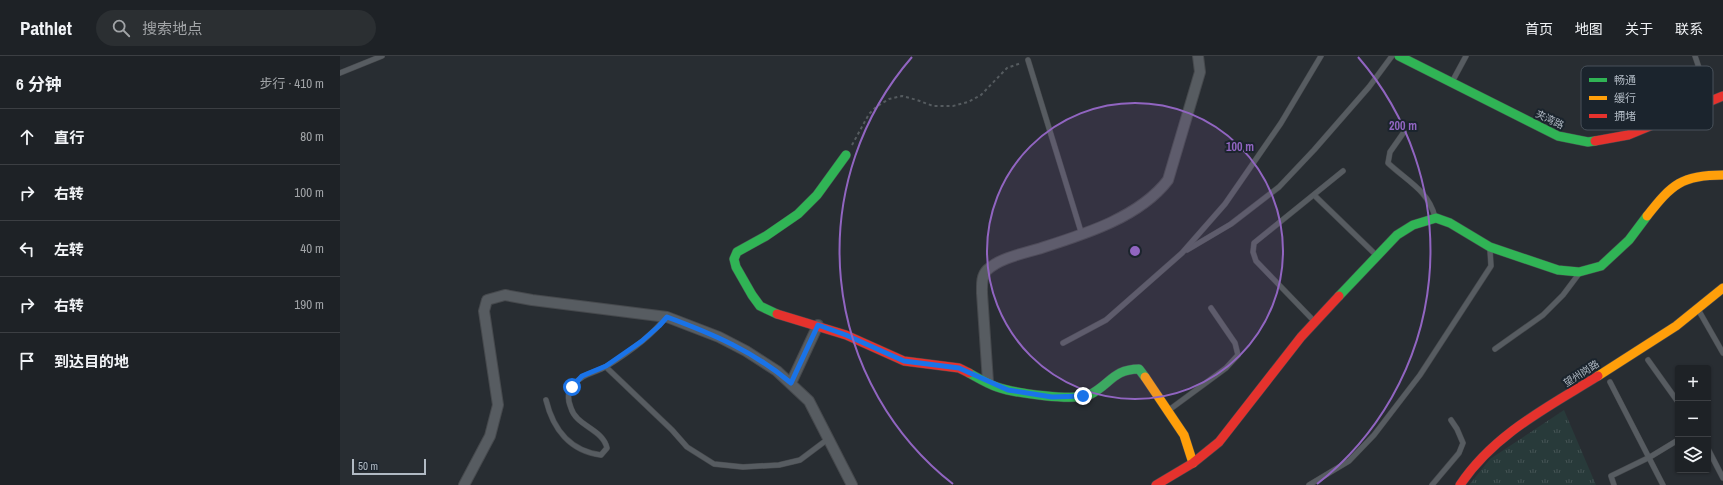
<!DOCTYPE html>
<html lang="zh">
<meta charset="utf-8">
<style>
:root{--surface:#1e2226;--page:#2b2f32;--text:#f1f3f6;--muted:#a1a4a7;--line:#3c3f43}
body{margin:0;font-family:"Archivo Narrow","Noto Sans SC",sans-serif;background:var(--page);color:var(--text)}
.controls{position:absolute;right:12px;bottom:12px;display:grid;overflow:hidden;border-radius:4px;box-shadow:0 1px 3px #0004}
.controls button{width:36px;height:36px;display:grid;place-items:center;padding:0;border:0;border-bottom:1px solid var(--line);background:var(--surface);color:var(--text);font:20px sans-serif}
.scale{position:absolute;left:12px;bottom:10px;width:74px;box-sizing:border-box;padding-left:4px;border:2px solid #b1bac4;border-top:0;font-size:11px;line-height:14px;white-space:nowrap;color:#b1bac4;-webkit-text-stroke:3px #1b242d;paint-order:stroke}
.stop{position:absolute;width:12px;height:12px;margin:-9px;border:3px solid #1a73e8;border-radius:50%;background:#fff}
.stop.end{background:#1a73e8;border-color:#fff;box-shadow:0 1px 4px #0008}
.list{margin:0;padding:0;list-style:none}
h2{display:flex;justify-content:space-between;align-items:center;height:52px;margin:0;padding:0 16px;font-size:17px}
h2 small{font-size:13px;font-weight:400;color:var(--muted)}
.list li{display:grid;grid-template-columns:26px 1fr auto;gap:12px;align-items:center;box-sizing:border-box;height:56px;padding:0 16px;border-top:1px solid var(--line)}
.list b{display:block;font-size:15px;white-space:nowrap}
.list em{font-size:13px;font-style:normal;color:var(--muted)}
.icon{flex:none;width:22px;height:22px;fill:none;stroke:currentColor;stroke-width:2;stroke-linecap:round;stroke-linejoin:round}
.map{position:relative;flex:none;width:1383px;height:429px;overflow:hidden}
header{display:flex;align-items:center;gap:24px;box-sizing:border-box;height:56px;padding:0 20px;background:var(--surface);border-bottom:1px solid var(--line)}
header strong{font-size:19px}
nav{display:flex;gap:22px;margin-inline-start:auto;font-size:14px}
.search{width:280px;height:36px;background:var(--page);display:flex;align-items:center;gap:10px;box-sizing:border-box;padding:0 14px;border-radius:22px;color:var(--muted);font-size:15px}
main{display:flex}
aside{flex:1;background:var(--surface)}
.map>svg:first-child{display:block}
.park{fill:url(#park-tufts)}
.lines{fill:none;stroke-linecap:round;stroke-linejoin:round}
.lane-casing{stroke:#46494d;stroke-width:6}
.street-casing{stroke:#46494d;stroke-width:12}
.fast-casing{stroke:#46494d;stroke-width:10}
.slow-casing{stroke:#46494d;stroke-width:10}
.jam-casing{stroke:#46494d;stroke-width:10}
.path{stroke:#555b5f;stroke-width:2;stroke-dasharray:3 3;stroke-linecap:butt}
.lane{stroke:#575c61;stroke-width:5}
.street{stroke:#575c61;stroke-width:10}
.fast{stroke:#30b455;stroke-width:9}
.slow{stroke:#ff9f0a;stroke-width:9}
.jam{stroke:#e5322d;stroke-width:9}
.route{stroke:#1a73e8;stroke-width:5}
.ring{fill:none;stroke:#9165c1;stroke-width:2}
.labels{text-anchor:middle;stroke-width:4;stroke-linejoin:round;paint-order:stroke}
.street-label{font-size:10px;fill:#b1bac4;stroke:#1b242d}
.key{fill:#1b242d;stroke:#48515a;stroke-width:1}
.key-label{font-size:11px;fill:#b1bac4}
.centre{fill:#9165c1;stroke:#1b242d;stroke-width:2}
.ring-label{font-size:12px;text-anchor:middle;font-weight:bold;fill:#9165c1;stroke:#1b242d;stroke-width:4;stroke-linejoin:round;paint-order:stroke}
</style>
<header>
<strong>Pathlet</strong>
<div class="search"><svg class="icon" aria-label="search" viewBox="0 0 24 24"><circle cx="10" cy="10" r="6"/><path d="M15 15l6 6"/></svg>搜索地点</div>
<nav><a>首页</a><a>地图</a><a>关于</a><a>联系</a></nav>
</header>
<main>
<aside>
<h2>6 分钟<small>步行 · 410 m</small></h2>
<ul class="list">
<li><svg class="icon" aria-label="ahead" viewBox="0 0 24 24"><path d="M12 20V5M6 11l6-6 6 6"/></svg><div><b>直行</b></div><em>80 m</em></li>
<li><svg class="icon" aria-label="right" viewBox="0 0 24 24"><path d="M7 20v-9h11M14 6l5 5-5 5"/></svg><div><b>右转</b></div><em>100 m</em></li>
<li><svg class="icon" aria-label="left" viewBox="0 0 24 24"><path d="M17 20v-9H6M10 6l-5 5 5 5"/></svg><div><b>左转</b></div><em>40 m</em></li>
<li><svg class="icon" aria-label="right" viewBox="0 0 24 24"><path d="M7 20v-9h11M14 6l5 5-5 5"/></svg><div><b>右转</b></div><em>190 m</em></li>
<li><svg class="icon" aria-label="arrive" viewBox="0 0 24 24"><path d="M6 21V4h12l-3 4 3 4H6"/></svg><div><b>到达目的地</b></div></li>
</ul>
</aside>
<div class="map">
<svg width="1383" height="429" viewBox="0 0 1383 429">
<defs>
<pattern id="park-tufts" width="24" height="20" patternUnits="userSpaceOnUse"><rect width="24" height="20" fill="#283a3a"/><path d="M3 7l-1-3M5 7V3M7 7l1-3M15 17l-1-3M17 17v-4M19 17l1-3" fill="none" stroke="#455455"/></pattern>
</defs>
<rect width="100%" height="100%" fill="#282d32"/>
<polygon class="park" points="1224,354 1256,429 1129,429 1150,403"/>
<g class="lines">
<defs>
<g id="lane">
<polyline points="1355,0 1370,44"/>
<polyline points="688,4 742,179"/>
<polyline points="0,17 42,0"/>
<polyline points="1112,26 1126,0"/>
<path d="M1064,76L1050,96L1048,107C1067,125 1088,134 1095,161"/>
<polyline points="974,139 1036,199"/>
<polyline points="847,194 891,168 939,131 974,94 1029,31 1052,0"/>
<polyline points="1359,255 1383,297"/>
<polyline points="974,265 916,205 913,196 914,187 1003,115"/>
<polyline points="723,287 766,264 842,197 885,148 941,67 981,0"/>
<polyline points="1155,293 1203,259 1223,239 1238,219"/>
<polyline points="1308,304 1338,346"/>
<polyline points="266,311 332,374 347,391 374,408 403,411 439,409 460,404 488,383"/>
<polyline points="1270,326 1323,429"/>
<path d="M206,344C213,373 230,395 261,399L267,392C263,373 236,370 231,352C228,345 227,336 233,329C245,316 254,318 267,310C288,297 311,281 326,261"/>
<polyline points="829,354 886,312 898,299 895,287 871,252"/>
<polyline points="1368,393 1383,422"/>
<polyline points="969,429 1009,405 1034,379 1080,319 1151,210 1150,194"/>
<polyline points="1092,429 1119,397 1123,387 1117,373 1111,364"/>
<polyline points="1274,429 1271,420 1310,401 1338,384"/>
</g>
<g id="street">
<path d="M648,326L642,237C642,230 641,220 647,214C660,202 681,198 698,193C742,179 799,162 828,124L860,16L858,0"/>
<polyline points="451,327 478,269"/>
<polyline points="124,429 150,380 158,349 144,255 147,244 165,239 192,244 327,261 379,281 406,295 437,315 469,345 512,429"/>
</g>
<g id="fast">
<polyline points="1059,0 1218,80 1248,86 1255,85"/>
<polyline points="999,240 1057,179 1073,169 1096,162 1110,167 1150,191 1218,214 1239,216 1261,210 1289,184 1307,160"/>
<polyline points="437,258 420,250 412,239 396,211 394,203 397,196 426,180 458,158 477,139 506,99"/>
<path d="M629,317C638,322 648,328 657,331C674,337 736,346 751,338C770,328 774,313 799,313L805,321"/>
</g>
<g id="slow">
<path d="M1307,160C1332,128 1342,119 1383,119"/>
<polyline points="1258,320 1336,270 1383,232"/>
<polyline points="805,321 844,379 853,407"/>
</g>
<g id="jam">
<polyline points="1255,85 1288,79 1383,40"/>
<polyline points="437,258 506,279 564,305 619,312 629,317"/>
<polyline points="816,429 853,407 879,386 961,281 999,240"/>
<path d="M1120,429C1154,378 1208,351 1258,320"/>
</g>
</defs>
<use href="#lane" class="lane-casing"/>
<use href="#street" class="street-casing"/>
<use href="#fast" class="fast-casing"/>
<use href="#slow" class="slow-casing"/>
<use href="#jam" class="jam-casing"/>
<polyline class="path" points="512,89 529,58 536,51 549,43 562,40 577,44 593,50 613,50 628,46 641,39 667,12 681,7"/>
<use href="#lane" class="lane"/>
<use href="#street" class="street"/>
<use href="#fast" class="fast"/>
<use href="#slow" class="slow"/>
<use href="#jam" class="jam"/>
</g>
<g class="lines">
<path class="route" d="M232,331L242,320L266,310L302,285L319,270L327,261C373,278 413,295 451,327L478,269L506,279L564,305L619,312L668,334L712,341L743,340"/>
</g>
<circle cx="795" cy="195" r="148" fill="#9165c1" fill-opacity=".12"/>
<g class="ring">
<circle cx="795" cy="195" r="148"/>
<path d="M613 428A296 296 0 0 1 572 1M1018 1A296 296 0 0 1 977 428"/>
</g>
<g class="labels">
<g class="street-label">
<text transform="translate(1210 63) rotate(25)" y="4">夹湾路</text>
<text transform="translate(1241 317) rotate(-32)" y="4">望州岗路</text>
</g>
</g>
<rect x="1241" y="10" width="132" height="64" rx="6" class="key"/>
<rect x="1249" y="22" width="18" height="4" fill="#30b455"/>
<rect x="1249" y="40" width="18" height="4" fill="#ff9f0a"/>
<rect x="1249" y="58" width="18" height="4" fill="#e5322d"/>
<g class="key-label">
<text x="1274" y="28">畅通</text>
<text x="1274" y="46">缓行</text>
<text x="1274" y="64">拥堵</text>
</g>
<circle cx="795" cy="195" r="6" class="centre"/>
<g class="ring-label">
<text x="1063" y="74">200 m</text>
<text x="900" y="95">100 m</text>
</g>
</svg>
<div class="controls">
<button>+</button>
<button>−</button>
<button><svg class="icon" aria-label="layers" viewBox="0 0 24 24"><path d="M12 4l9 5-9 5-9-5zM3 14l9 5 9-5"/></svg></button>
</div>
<div class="scale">50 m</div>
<div class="stop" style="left:232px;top:331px"></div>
<div class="stop end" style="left:743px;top:340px"></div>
</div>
</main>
